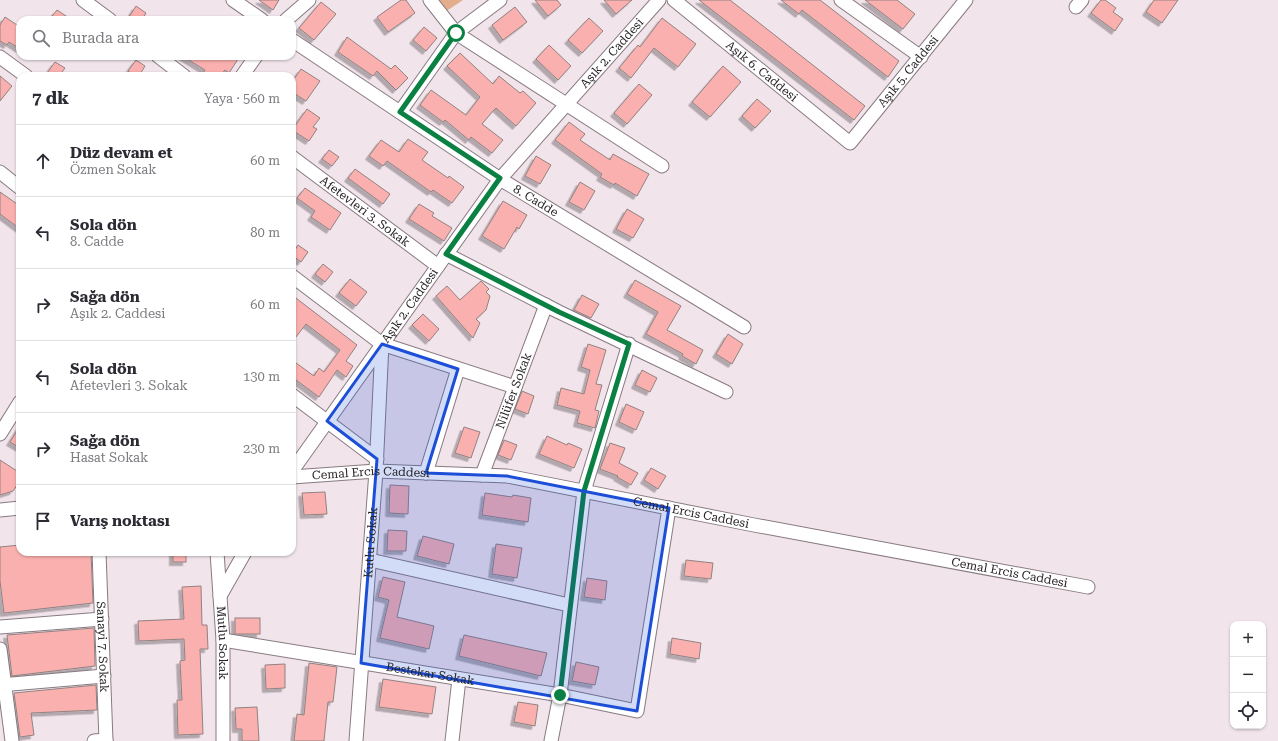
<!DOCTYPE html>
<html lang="tr">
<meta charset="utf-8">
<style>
:root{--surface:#fff;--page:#f2f2f3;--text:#2b2b33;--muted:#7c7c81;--line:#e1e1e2}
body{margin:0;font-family:"Roboto Serif",serif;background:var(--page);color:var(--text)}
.controls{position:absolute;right:12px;bottom:12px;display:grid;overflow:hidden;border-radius:8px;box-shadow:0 1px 3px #0004}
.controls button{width:36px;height:36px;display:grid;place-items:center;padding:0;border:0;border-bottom:1px solid var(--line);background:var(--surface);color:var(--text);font:20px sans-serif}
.stop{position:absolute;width:12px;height:12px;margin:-9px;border:3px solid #0b8043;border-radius:50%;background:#fff}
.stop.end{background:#0b8043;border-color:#fff;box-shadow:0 1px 4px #0008}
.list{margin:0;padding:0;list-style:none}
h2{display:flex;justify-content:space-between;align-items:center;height:52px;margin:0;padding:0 16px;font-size:17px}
h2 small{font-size:13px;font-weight:400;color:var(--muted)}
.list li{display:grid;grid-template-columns:26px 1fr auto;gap:12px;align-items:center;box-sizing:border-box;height:72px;padding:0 16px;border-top:1px solid var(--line)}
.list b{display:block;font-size:15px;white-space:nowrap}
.list p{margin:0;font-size:13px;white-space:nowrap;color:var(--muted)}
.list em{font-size:13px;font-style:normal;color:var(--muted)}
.icon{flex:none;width:22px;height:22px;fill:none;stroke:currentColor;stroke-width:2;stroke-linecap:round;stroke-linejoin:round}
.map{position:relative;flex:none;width:1278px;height:741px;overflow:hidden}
.search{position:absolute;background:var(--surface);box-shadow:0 1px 3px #0004;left:16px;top:16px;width:280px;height:44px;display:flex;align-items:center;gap:10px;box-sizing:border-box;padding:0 14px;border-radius:12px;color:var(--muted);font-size:15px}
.panel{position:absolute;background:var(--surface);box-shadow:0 1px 3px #0004;left:16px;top:72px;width:280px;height:484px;border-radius:12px}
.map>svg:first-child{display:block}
.green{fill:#e2ae8b}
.building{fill:#fab0af;stroke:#918281;filter:url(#shadow)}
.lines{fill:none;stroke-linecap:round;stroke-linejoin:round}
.minor-casing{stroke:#877a80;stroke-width:15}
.minor{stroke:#fff;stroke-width:13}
.route{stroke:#0b8043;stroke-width:5}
.marked{fill:#1d4ed8;fill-opacity:0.2;stroke:#1d4ed8;stroke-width:3;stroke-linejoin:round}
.labels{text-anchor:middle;stroke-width:3;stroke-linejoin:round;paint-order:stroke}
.street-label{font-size:12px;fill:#282326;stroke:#fef2f8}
</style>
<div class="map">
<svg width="1278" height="741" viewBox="0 0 1278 741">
<defs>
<filter id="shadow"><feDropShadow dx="-3.5" dy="3.5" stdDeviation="0" flood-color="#0004"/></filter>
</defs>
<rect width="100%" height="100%" fill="#f2e4eb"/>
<polygon class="green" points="427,0 463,0 442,14"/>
<g class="building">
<polygon points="259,0 279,0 273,10"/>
<polygon points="401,0 406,0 415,13 388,32 377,17"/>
<polygon points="535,0 557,0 561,5 548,16"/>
<polygon points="604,0 632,0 616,14"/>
<polygon points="699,0 730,0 865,106 854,120"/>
<polygon points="781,0 820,0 899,61 888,77 802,10 799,14"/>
<polygon points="865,0 897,0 915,14 903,29"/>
<polygon points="1101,0 1105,0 1116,8 1113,12 1123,19 1115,31 1091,13"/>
<polygon points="1154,0 1178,0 1162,23 1146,12"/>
<polygon points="321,2 336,14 314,40 299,28"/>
<polygon points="136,6 146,13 142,20 134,20 129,17"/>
<polygon points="515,7 527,22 503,40 492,25"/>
<polygon points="57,10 72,20 49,20"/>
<polygon points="5,17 20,27 20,49 9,42 7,45 0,41 0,25"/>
<polygon points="589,18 603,31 582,53 568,40"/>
<polygon points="662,18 696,44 678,67 654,48 631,78 619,68 638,45 640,47"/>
<polygon points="424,27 437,38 426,51 413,40"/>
<polygon points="347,37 391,69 395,65 408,78 396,90 377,71 373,76 338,52"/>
<polygon points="549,45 571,66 558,80 536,59"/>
<polygon points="460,53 493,84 499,76 520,93 523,91 536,103 516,126 496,108 493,111 482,124 503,140 492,153 471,137 469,140 445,120 443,122 420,105 431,90 466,115 480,97 447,66"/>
<polygon points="182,56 240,56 229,73 225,70 220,76 201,76 205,70"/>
<polygon points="136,60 145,66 139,76 135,76 128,71"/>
<polygon points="55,62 65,68 59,76 45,76"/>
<polygon points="723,66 741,82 710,117 692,102"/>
<polygon points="301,69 320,81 306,101 292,92 292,82"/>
<polygon points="0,76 12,86 0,101"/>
<polygon points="639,84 652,95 627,124 614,113"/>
<polygon points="757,99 771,111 755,128 742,116"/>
<polygon points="307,109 320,118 313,127 317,129 309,141 292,130"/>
<polygon points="569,122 585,134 580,140 610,160 613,154 649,174 637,196 615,183 614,185 600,177 602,174 555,140"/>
<polygon points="408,139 428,152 422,160 448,178 449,176 464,187 452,203 433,190 431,192 387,161 383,166 369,156 381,140 399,152"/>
<polygon points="329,150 339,157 332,166 322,159"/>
<polygon points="536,156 551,165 540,184 525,176"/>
<polygon points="355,169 390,194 383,204 348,178"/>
<polygon points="580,182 595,191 584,210 569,202"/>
<polygon points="305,188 341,213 330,230 311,217 315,211 297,198"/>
<polygon points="0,192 20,206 20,229 0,214"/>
<polygon points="503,201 527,215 519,229 517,227 504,249 482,236"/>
<polygon points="419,204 434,213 432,216 452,228 444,241 409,219"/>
<polygon points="627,209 644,219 633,238 616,229"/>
<polygon points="298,245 308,252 301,262 292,255"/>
<polygon points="323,264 333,272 325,282 315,274"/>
<polygon points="350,279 367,292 356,306 339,293"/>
<polygon points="635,280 681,306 667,330 703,350 696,364 682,356 683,354 646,334 658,312 627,294"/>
<polygon points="481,281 489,289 486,292 490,296 486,310 476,319 480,323 473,338 436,296 447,286 460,300"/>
<polygon points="292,295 357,345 346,361 353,366 346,377 337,370 319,397 292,377 292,360 314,376 319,368 324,372 340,350 306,324 292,342"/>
<polygon points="582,295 599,304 591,318 574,310"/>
<polygon points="423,314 439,329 429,341 412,325"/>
<polygon points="728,334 743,344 732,364 716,354"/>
<polygon points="588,344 606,350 596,384 602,385 595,410 599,411 595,428 577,423 580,411 557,405 561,388 584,394 590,370 581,367"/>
<polygon points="642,370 657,378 650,392 635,385"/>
<polygon points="522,391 534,396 528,414 515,409"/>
<polygon points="626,404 644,412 636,430 619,422"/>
<polygon points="20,426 20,448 10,442"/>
<polygon points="464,427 480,432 471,458 455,453"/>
<polygon points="547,436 567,445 568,443 582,449 574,468 539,454"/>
<polygon points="504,440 517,445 511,460 498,455"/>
<polygon points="610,443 625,448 619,463 638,473 631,485 617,477 618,476 600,469"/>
<polygon points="0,460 20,473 20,481 13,491 0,495"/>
<polygon points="651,468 666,476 658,489 644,480"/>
<polygon points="390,485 409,486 408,514 389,513"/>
<polygon points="325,492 327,514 304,515 302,493"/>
<polygon points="485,493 512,497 513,495 531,498 528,522 482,515"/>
<polygon points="388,530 407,531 406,551 387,551"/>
<polygon points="423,536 454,544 449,564 417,556"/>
<polygon points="496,544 522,548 517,578 492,574"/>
<polygon points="20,545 20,552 91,552 93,603 4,613 0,581 0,547"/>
<rect x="173" y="552" width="13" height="10"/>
<polygon points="686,560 713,563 711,579 684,576"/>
<polygon points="383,577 405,582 397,617 434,626 429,649 380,638 389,600 378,597"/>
<polygon points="587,578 607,581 605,600 584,597"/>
<polygon points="201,586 202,625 207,625 208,649 200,649 203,734 178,735 177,700 182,700 180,661 185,660 184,639 139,641 138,621 184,619 182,587"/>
<rect x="235" y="618" width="25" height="16"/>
<polygon points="94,628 95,666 12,676 7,635"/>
<polygon points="464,635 547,653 541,676 459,656"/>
<polygon points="672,638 701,643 699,659 670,654"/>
<polygon points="576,662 599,667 595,685 572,681"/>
<polygon points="309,663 337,667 333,702 328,702 324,741 294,741 297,714 304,715"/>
<polygon points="285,664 285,688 266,689 265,665"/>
<polygon points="383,679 436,687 432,714 379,707"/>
<polygon points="96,685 97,710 31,713 34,735 20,737 14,693"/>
<polygon points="518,702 538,705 535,726 514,722"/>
<polygon points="257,707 259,741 242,741 242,729 236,729 235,708"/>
</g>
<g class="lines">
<defs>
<g id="minor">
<polyline points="83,0 110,20"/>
<polyline points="233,0 262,20"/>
<polyline points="430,0 456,33 662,166"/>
<path id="s1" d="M674,0L850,143L966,0"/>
<polyline points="841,0 921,57"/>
<polyline points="1076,7 1082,0"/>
<polyline points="286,20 309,0"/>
<path id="s2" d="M292,40L500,179L744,327"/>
<polyline points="158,56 184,76"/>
<polyline points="0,57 26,76"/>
<polyline points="242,76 256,56"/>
<polyline points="400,112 456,33 500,0"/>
<path id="s3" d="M292,157L438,266"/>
<polyline points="0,172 20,188"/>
<polyline points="446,254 559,312 726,392"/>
<polyline points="292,276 382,344 515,387"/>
<polyline points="292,395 377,459"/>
<polyline points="0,434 20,402"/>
<path id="s4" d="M292,471L500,179L659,0"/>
<polyline points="426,473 458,369"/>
<path id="s5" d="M482,475L546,305"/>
<path id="s6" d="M292,477L376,471L507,476L754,525L1088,587"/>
<polyline points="0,510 20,508"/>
<path id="s7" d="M99,552L106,741"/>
<path id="s8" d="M217,552L223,640V741"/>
<polyline points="370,560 569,605"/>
<polyline points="220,596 245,552"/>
<polyline points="0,627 102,619"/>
<path id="s9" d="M223,640L560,695L637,711L669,508"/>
<polyline points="0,649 12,741"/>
<polyline points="0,685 104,676"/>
<polyline points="94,741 106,740"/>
<path id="s10" d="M356,741L376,471L382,344"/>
<polyline points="452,741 459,679"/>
<polyline points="551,741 560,695 584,491 629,344"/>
</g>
</defs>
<use href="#minor" class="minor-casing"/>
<use href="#minor" class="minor"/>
</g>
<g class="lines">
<polyline class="route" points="456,33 400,112 500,178 446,254 559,312 629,344 584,491 560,695"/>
</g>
<path class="marked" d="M382,344L458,369L426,473L507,476L669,508L637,711L361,663L377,459L327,421Z"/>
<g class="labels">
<g class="street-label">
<text dy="4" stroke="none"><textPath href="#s4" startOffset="527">Aşık 2. Caddesi</textPath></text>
<text dy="4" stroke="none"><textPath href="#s1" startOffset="113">Aşık 6. Caddesi</textPath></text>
<text dy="4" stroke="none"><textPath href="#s1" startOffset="319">Aşık 5. Caddesi</textPath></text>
<text dy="4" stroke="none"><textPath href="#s2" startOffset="292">8. Cadde</textPath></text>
<text dy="4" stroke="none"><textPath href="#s3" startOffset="91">Afetevleri 3. Sokak</textPath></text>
<text dy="4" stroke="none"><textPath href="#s4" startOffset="203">Aşık 2. Caddesi</textPath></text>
<text dy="4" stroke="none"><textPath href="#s5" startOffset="90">Nilüfer Sokak</textPath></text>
<text dy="4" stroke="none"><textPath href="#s6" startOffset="79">Cemal Ercis Caddesi</textPath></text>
<text dy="4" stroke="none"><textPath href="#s6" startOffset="403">Cemal Ercis Caddesi</textPath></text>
<text dy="4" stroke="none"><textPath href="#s10" startOffset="199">Kutlu Sokak</textPath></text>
<text dy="4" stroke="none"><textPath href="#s6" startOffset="727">Cemal Ercis Caddesi</textPath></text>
<text dy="4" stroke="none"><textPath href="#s8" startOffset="91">Mutlu Sokak</textPath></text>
<text dy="4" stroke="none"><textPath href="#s7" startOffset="95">Sanayi 7. Sokak</textPath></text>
<text dy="4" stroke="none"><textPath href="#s9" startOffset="210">Bestekar Sokak</textPath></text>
</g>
</g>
</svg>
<div class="controls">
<button>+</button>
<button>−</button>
<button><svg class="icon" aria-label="locate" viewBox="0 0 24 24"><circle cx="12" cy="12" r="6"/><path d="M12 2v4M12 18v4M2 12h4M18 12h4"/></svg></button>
</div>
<div class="stop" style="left:456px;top:33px"></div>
<div class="stop end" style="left:560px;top:695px"></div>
<div class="search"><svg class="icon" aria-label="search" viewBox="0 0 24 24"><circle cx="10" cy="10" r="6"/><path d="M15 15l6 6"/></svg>Burada ara</div>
<section class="panel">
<h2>7 dk<small>Yaya · 560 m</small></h2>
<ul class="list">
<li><svg class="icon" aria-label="ahead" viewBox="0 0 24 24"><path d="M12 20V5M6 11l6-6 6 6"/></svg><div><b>Düz devam et</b><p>Özmen Sokak</p></div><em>60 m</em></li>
<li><svg class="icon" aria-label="left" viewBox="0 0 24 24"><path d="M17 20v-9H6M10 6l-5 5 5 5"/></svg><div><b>Sola dön</b><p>8. Cadde</p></div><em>80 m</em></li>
<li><svg class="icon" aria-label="right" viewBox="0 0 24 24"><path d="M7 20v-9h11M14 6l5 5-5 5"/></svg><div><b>Sağa dön</b><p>Aşık 2. Caddesi</p></div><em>60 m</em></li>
<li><svg class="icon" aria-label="left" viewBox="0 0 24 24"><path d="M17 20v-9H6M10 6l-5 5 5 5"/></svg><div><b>Sola dön</b><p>Afetevleri 3. Sokak</p></div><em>130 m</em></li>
<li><svg class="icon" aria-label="right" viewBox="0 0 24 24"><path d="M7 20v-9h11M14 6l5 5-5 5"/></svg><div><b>Sağa dön</b><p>Hasat Sokak</p></div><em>230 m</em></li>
<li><svg class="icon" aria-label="arrive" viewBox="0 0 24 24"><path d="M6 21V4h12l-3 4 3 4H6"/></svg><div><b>Varış noktası</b></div></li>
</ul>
</section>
</div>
